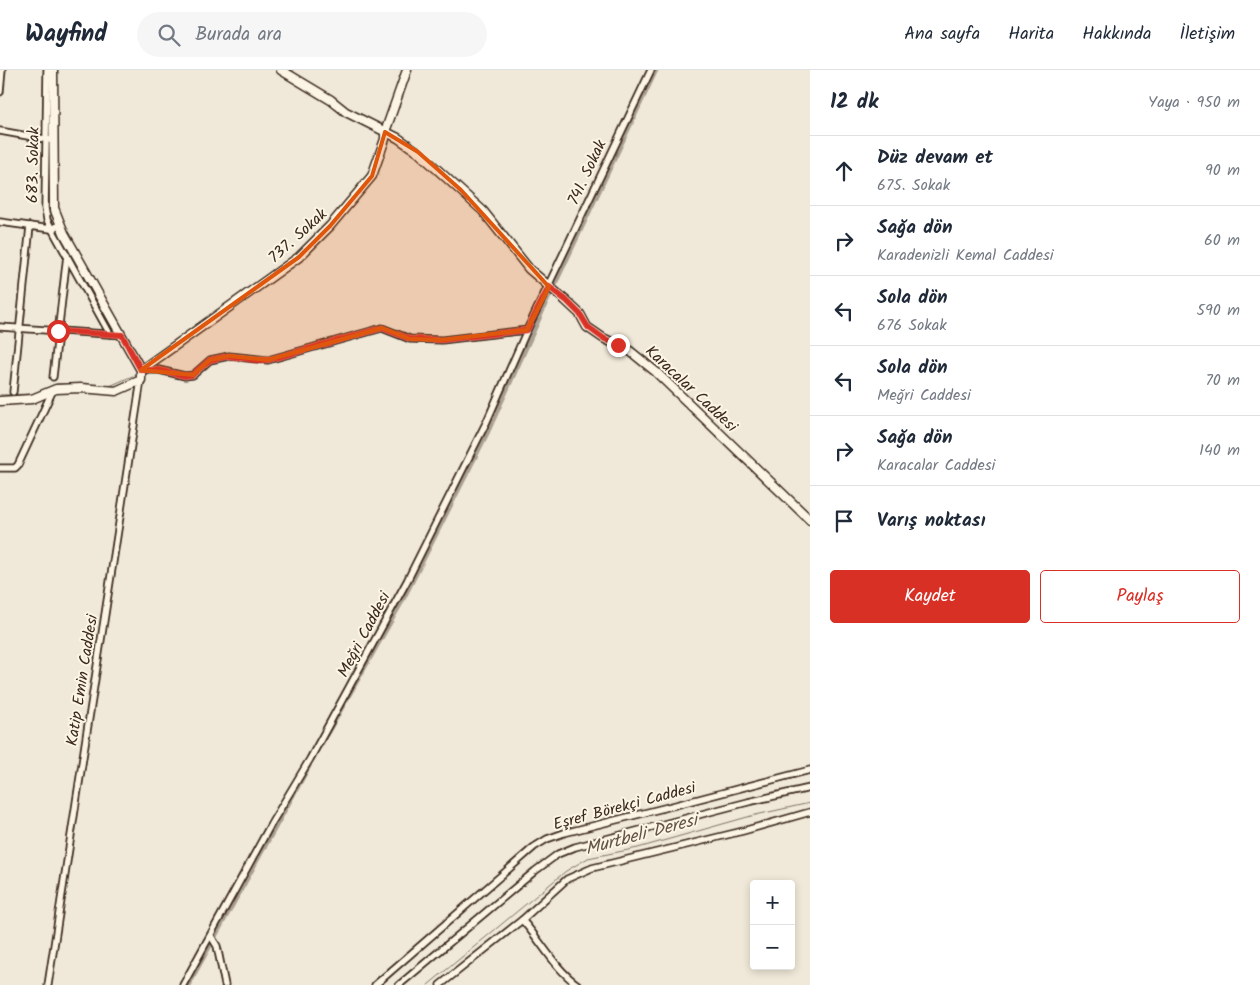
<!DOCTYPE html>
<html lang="tr">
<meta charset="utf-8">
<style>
:root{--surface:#fff;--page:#f6f6f7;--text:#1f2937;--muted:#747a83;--line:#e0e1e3;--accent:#d93025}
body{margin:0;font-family:Kalam,sans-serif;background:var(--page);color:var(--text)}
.controls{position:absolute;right:15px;bottom:15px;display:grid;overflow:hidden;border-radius:5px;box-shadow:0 2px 8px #0003}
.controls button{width:45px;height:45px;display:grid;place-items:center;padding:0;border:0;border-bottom:1px solid var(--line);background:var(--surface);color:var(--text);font:25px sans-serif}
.stop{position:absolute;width:15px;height:15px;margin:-11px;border:4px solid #d93025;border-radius:50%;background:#fff}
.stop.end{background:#d93025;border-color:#fff;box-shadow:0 1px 5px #0008}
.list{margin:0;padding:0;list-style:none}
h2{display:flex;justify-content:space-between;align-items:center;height:65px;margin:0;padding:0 20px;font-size:21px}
h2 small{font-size:16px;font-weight:400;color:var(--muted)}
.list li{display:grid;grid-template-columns:32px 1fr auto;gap:15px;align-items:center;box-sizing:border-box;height:70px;padding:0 20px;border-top:1px solid var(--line)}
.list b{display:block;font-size:19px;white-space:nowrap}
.list p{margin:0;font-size:16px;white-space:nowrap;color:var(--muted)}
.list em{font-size:16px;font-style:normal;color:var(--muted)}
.actions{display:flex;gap:10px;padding:15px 20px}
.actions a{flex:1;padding:11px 0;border:1px solid var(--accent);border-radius:5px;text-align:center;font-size:18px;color:var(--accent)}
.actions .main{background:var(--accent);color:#fff}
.icon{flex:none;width:28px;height:28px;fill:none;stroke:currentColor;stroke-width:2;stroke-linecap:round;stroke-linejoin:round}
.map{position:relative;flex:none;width:810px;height:915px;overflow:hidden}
header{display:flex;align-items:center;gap:30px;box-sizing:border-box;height:70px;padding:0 25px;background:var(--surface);border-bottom:1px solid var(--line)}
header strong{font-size:24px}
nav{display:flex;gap:28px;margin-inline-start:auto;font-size:18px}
.search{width:350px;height:45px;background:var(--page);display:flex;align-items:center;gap:12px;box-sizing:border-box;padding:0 18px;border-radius:28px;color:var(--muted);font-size:19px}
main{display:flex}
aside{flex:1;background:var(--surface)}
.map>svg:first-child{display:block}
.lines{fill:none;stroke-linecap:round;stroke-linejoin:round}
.stream{stroke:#7e7163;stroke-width:1}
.canal{stroke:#aaa091;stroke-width:5}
.street-casing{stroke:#3b2a1e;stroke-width:9}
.secondary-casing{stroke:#3b2a1e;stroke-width:11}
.street{stroke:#fcf5e5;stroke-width:5.5}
.secondary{stroke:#fcf5e5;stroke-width:8}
.route{stroke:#d93025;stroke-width:6}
.marked{fill:#df570d;fill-opacity:0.2;stroke:#df570d;stroke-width:4;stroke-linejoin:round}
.labels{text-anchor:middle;stroke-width:4;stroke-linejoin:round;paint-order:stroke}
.street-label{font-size:16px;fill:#3b2a1e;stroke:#fcf5e5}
.water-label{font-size:18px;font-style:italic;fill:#625346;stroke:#fcf5e5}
</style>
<header>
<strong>Wayfind</strong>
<div class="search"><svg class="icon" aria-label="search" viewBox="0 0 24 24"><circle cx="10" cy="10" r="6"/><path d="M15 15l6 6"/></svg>Burada ara</div>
<nav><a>Ana sayfa</a><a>Harita</a><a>Hakkında</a><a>İletişim</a></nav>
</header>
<main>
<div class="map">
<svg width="810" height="915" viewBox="0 0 810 915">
<rect width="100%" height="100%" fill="#f0e9d9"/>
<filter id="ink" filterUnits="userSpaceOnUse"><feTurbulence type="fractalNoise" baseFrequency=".02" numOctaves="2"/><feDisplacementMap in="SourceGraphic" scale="10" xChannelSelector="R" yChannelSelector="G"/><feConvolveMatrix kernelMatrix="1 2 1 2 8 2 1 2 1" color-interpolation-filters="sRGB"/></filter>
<g filter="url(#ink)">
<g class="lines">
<g class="stream">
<polyline points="144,303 156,303 169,305"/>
<polyline points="104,317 112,315 137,304"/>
<polyline points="0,325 32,324 57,314 77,314"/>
<polyline points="584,761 810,704"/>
<polyline points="380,915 538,778"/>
<polyline points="428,915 566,801 588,788 638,778 751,746 810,733"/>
</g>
<g class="canal">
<polyline points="554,216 656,0"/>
<polyline points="320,676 401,533 488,361 551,222"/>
<polyline points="188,915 309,696"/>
</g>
<defs>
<g id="street">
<polyline points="47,0 45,138 47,150 110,264"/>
<polyline points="0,22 2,0"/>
<polyline points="0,61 50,70"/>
<polyline points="0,152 51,159 61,154"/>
<polyline points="0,257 122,265"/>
<polyline points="141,300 159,300 185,306 193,305 210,290 229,286 268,290 382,258 410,269 442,270 527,260"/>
<polyline points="53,307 67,185"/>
<polyline points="13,322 30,156"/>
<polyline points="0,398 15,398 18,395 53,320"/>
<path d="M522,850C542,872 554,898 578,915"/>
<polyline points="211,866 217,876 225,915"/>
<polyline points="48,915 141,310"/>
<polyline points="183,915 271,754 310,689 407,511 487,351 527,260 651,0"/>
<polyline points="375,915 534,777 547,769 564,763 672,736 810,700"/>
<polyline points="399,915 535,801 558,784 575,777 748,732 810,718"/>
<polyline points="440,915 522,850 567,809 592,798 743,761 810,742"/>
</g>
<g id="secondary">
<polyline points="281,0 331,30 346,42 398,68 418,82 483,141 529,199 565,230 580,244 587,257 603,268 630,281 656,302 810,450"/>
<polyline points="141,300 299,187 330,156 372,106 385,69 385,62 407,0"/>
<polyline points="0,331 32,329 56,319 81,318 116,321 141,310 141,300 64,163 54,138 53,0"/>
</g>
</defs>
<use href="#street" class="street-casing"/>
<use href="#secondary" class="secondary-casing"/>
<use href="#street" class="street"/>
<use href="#secondary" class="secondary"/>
</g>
</g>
<g class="lines" filter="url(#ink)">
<polyline class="route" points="58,261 122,265 141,300 159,300 185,306 192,305 210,290 229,286 255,290 268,290 382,258 410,269 442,270 527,260 549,217 566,230 580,244 588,257 603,268 618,275"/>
</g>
<path class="marked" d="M385,62L418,82L461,120L549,217L527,260L442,270L410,269L382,258L268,290L229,286L210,290L193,305L141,300L299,187L330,156L372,106Z"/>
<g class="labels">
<g class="street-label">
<text transform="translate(32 95) rotate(-89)" y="6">683. Sokak</text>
<text transform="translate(586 102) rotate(-65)" y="6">741. Sokak</text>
<text transform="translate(297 165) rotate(-42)" y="6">737. Sokak</text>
<text transform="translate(692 318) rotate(43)" y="6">Karacalar Caddesi</text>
<text transform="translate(363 564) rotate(-62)" y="6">Meğri Caddesi</text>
<text transform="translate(81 610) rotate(-81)" y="6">Katip Emin Caddesi</text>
<text transform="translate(624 735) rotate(-15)" y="6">Eşref Börekçi Caddesi</text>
</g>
<g class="water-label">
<text transform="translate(641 764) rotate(-15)" y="6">Murtbeli Deresi</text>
</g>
</g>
</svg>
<div class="controls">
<button>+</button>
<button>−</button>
</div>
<div class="stop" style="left:58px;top:261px"></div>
<div class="stop end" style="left:618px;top:275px"></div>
</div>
<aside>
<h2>12 dk<small>Yaya · 950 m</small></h2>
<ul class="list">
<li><svg class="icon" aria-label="ahead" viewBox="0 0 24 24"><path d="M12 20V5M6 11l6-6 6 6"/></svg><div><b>Düz devam et</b><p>675. Sokak</p></div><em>90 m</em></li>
<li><svg class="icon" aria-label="right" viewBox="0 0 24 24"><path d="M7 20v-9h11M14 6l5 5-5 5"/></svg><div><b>Sağa dön</b><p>Karadenizli Kemal Caddesi</p></div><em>60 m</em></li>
<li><svg class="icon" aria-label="left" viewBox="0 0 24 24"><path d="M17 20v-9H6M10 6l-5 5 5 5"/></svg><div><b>Sola dön</b><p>676 Sokak</p></div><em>590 m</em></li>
<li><svg class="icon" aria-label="left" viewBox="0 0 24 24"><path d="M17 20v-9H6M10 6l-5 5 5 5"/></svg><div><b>Sola dön</b><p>Meğri Caddesi</p></div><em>70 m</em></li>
<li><svg class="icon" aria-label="right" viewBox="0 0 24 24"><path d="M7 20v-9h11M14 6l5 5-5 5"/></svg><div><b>Sağa dön</b><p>Karacalar Caddesi</p></div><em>140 m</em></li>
<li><svg class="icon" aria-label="arrive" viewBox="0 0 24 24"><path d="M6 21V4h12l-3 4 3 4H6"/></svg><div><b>Varış noktası</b></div></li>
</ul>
<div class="actions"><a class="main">Kaydet</a><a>Paylaş</a></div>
</aside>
</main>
